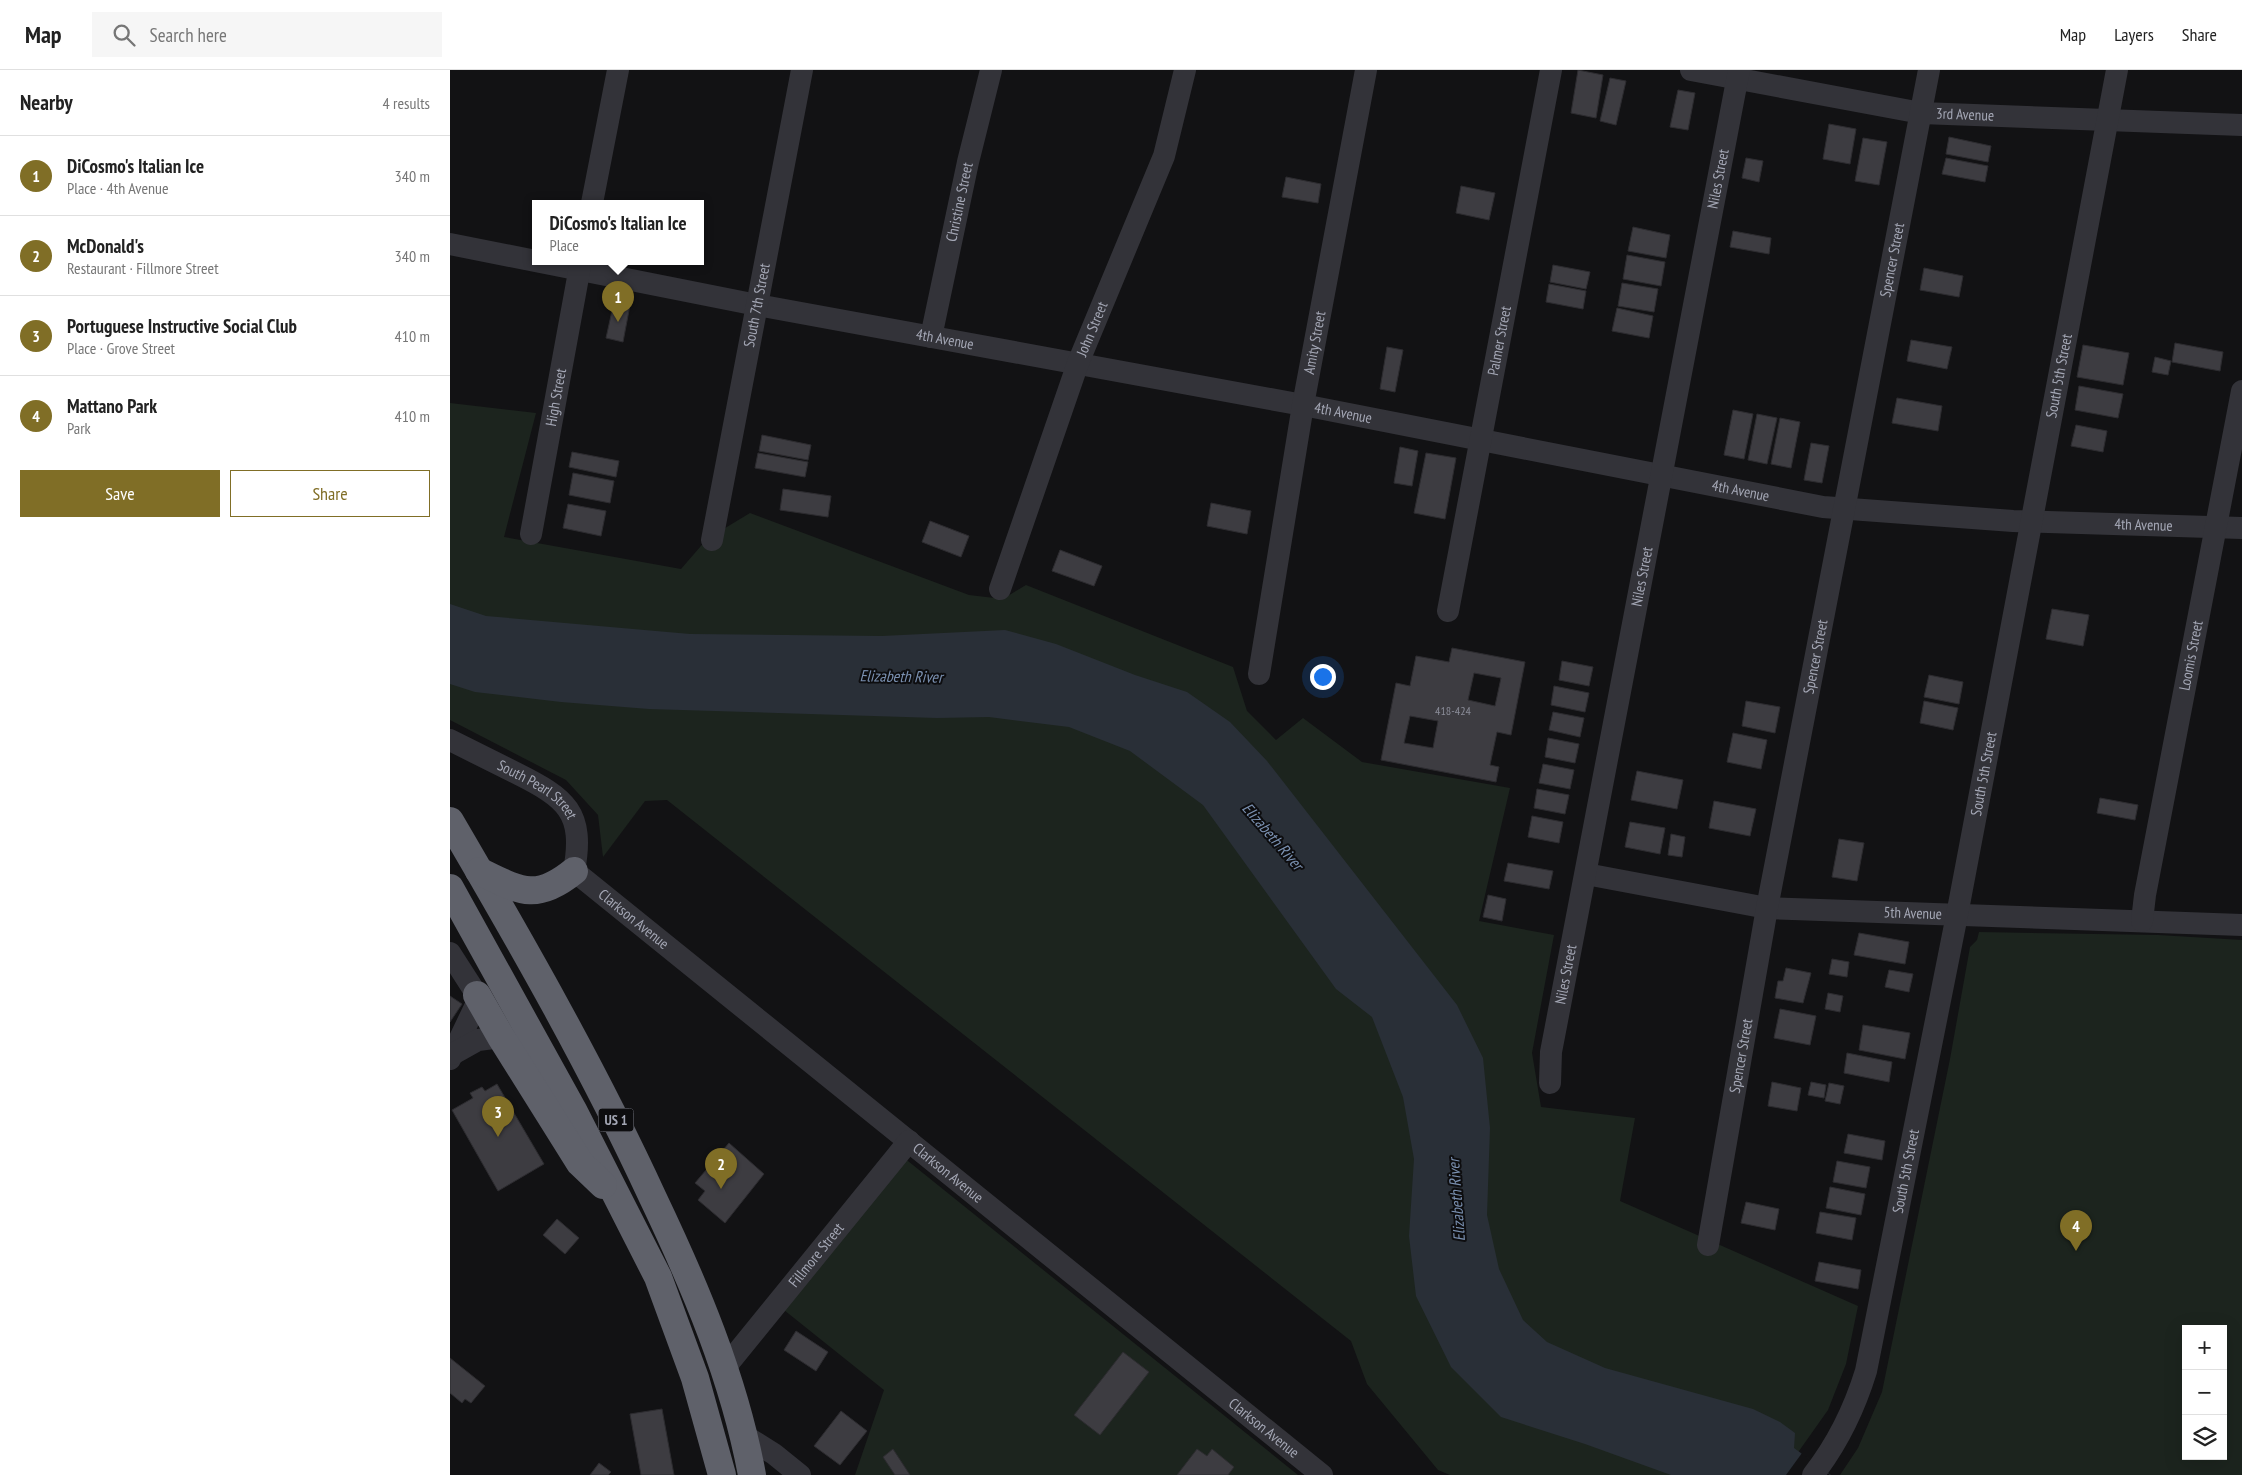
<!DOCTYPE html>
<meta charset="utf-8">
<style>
:root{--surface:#fff;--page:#f6f6f6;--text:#222;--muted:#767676;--line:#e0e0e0;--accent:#806e26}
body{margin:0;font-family:"PT Sans Narrow",sans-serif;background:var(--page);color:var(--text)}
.controls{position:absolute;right:15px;bottom:15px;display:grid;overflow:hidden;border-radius:0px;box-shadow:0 5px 20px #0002}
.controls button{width:45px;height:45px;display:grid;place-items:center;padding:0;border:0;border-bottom:1px solid var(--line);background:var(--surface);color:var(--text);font:25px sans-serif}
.you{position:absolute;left:872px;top:606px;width:18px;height:18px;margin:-12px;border:4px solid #fff;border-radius:50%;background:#1a73e8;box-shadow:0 0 0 8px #1a73e833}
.badge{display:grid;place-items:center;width:32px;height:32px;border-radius:50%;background:var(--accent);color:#fff;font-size:16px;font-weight:700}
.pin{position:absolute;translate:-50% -41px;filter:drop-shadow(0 1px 2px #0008)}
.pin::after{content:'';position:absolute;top:26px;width:18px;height:15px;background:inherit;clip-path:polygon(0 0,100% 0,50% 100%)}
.popup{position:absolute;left:82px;top:130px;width:172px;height:65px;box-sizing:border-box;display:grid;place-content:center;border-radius:0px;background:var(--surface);filter:drop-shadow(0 1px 4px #0005);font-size:16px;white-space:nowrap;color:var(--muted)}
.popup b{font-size:19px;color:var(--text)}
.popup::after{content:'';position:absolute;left:50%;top:100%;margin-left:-10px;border:10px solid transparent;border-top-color:var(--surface)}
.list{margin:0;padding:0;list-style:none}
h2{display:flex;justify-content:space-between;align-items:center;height:65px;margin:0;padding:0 20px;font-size:21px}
h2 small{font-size:16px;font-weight:400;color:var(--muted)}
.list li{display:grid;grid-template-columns:32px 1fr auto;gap:15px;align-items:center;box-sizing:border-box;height:80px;padding:0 20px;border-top:1px solid var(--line)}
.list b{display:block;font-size:19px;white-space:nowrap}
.list p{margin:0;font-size:16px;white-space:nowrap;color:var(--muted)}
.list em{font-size:16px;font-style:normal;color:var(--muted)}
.actions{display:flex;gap:10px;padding:15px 20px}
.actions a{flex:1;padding:11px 0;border:1px solid var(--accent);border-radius:0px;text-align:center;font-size:18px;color:var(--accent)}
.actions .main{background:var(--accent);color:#fff}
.icon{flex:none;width:28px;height:28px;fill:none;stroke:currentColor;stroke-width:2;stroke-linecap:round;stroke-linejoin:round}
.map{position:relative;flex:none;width:1792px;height:1405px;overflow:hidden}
header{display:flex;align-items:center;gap:30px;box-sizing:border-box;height:70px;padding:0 25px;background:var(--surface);border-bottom:1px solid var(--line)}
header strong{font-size:24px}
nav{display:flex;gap:28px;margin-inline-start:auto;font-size:18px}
.search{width:350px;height:45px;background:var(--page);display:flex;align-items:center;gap:12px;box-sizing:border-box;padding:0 18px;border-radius:0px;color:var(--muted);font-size:19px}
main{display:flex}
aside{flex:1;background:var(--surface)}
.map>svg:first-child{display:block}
.green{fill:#1c241e;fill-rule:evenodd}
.water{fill:#292f37}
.pier{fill:#121214}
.building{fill:#3d3c41;stroke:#2d2c30;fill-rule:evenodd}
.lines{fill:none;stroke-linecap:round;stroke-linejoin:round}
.minor{stroke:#333339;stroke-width:22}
.highway{stroke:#5f616a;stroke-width:28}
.labels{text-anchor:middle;stroke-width:4;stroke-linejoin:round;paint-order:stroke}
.number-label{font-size:12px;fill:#8a8c98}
.shield{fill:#0d0d0f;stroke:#777983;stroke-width:1}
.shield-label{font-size:14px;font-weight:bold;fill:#a4a7b5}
.street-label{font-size:15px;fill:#a4a7b5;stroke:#0d0d0f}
.water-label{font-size:16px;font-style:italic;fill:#7a90b0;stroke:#0d0d0f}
</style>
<header>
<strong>Map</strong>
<div class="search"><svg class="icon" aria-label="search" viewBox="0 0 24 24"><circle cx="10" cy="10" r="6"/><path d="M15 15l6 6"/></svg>Search here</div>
<nav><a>Map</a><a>Layers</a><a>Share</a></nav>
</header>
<main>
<aside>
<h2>Nearby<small>4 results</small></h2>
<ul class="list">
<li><span class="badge">1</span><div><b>DiCosmo's Italian Ice</b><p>Place · 4th Avenue</p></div><em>340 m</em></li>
<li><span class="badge">2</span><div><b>McDonald's</b><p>Restaurant · Fillmore Street</p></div><em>340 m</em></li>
<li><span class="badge">3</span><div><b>Portuguese Instructive Social Club</b><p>Place · Grove Street</p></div><em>410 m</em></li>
<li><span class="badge">4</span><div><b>Mattano Park</b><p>Park</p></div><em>410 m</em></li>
</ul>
<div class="actions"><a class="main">Save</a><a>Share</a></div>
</aside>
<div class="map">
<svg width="1792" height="1405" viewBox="0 0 1792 1405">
<rect width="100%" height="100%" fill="#121214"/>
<g class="green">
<polygon points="0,333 86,343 54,467 231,499 257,469 300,443 519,525 553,529 576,515 783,597 797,641 826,670 853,648 912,692 1060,718 1029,851 1104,865 1082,983 1091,1037 1185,1048 1170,1131 1408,1236 1396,1294 1378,1340 1332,1405 1000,1405 988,1400 917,1314 901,1271 217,730 195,731 153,787 148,745 116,710 0,650"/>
<path d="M1529,862L1708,865L1792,870V1405H1390L1408,1378L1432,1322L1500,989L1520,877L1527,870ZM1736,1259H1773V1386H1736Z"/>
<polygon points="453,1087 848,1405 405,1405 434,1320 329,1236"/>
</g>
<polygon class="water" points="0,534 36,546 240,564 432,566 555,560 606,574 685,605 737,622 780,652 817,691 1007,935 1033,988 1040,1058 1037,1145 1049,1199 1073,1250 1097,1272 1155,1298 1303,1339 1330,1352 1345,1363 1344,1378 1381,1405 1221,1405 1135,1374 1051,1347 1001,1297 966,1226 959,1166 964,1089 953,1027 922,947 886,919 753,735 680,681 619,657 539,647 487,648 199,639 111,632 25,622 0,614"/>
<polygon class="pier" points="1352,1383 1380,1405 1336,1405"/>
<g class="building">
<polygon points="1128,0 1153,5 1146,48 1121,43"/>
<polygon points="1160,8 1176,11 1166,55 1150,51"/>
<polygon points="1228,20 1245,23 1238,60 1220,57"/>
<polygon points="1379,54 1406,59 1400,94 1373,89"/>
<polygon points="1499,67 1541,76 1538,92 1496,84"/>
<polygon points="1413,68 1437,72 1429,115 1405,111"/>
<polygon points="1296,88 1313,91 1309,112 1292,108"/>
<polygon points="1496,88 1538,96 1535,112 1492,104"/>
<polygon points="836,107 871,114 868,133 832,127"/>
<polygon points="1011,116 1045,123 1039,150 1006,143"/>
<polygon points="1183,157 1220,165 1216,188 1178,181"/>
<polygon points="1283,161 1321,168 1319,184 1280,177"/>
<polygon points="1177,185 1215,192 1211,216 1173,209"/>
<polygon points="1103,195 1140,202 1136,219 1100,212"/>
<polygon points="1474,198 1513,206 1509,227 1470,220"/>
<polygon points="1172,213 1208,219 1204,242 1168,236"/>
<polygon points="1099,214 1136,221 1133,239 1096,232"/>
<polygon points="164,232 180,235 173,272 156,268"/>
<polygon points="1167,238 1203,246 1199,268 1162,261"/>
<polygon points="1461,270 1502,277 1497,299 1457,291"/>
<polygon points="1725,273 1773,282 1770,301 1722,292"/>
<polygon points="1633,275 1679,283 1673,315 1627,307"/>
<polygon points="937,277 953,280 945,322 930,319"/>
<polygon points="1705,287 1721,291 1718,305 1702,302"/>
<polygon points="1629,316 1673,324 1668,348 1625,340"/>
<polygon points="1447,328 1492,336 1488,361 1442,353"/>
<polygon points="1283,340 1303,344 1294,389 1274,385"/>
<polygon points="1307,344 1327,348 1317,394 1298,390"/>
<polygon points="1330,348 1350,352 1341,398 1321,394"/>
<polygon points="1626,355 1657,361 1653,382 1621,376"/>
<polygon points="312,365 361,375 358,390 309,381"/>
<polygon points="1361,373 1379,376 1372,413 1354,410"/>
<polygon points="950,377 968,381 962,416 944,413"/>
<polygon points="122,382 169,391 166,407 119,397"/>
<polygon points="308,383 358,392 355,407 305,398"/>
<polygon points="976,383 1006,388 995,449 964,443"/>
<polygon points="123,403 164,411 160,433 119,425"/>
<polygon points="333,419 381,426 378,447 330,440"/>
<polygon points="761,433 801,441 797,464 757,456"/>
<polygon points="118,434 156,441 151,466 113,458"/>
<polygon points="480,451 519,466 511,487 472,472"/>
<polygon points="610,480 652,496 644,516 602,501"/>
<polygon points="1602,539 1639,545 1633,576 1596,569"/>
<path d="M1002,578L1075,592L1061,665L1047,662L1040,695L1049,697L1046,712L931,690L946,613L960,616L966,586L999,592ZM1024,603L1051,608L1045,636L1018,630ZM960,646L988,651L983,678L954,673Z"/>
<polygon points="1112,591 1143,597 1139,616 1109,610"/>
<polygon points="1479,605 1513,612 1509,634 1474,627"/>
<polygon points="1104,616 1139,623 1135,642 1101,635"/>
<polygon points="1296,631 1330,637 1325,663 1292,656"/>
<polygon points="1474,631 1508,638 1503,660 1470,653"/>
<polygon points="1103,642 1134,648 1130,667 1099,660"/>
<polygon points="1283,663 1317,670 1311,699 1277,692"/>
<polygon points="1098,668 1129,674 1125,693 1095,687"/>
<polygon points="1093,694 1124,700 1120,719 1089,713"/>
<polygon points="1187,701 1233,710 1227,739 1181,730"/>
<polygon points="1087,719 1119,725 1115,744 1084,738"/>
<polygon points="1650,728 1688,735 1685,750 1647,743"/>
<polygon points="1264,731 1306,739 1300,766 1259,758"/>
<polygon points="1082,746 1113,752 1109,773 1078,767"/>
<polygon points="1180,752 1215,758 1210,784 1175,777"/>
<polygon points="1221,764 1235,767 1232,787 1218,785"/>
<polygon points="1389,769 1414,773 1407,811 1382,807"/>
<polygon points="1058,793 1103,801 1099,819 1054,811"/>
<polygon points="1038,825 1056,829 1052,851 1033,847"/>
<polygon points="1409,863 1459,872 1455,894 1404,885"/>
<polygon points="1382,889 1399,892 1397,907 1379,904"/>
<polygon points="1336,898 1361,903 1353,933 1325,928 1328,911 1333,911"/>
<polygon points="1439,900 1463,904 1459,922 1435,917"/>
<polygon points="1378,923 1393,926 1390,942 1375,939"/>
<polygon points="0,926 12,934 0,952"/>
<polygon points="1330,939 1366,946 1360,975 1324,968"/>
<polygon points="1413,955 1460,963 1455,989 1409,980"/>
<polygon points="1397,983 1442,992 1439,1012 1394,1003"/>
<polygon points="1322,1012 1351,1018 1347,1041 1318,1036"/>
<polygon points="1361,1012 1376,1015 1374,1028 1358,1025"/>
<polygon points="1379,1013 1394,1016 1390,1034 1375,1031"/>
<polygon points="47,1014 94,1094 48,1121 2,1040 23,1028 20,1023 32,1017 35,1021"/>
<polygon points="1398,1064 1435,1071 1432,1090 1394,1083"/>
<polygon points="279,1073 314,1104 275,1153 248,1130 255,1121 245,1113"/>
<polygon points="1387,1091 1420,1097 1416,1118 1383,1112"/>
<polygon points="1380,1117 1415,1124 1411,1145 1376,1138"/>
<polygon points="1296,1132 1329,1139 1325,1160 1291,1153"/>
<polygon points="1370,1142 1406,1148 1402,1170 1366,1163"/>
<polygon points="107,1149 129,1168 115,1184 93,1165"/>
<polygon points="1369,1192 1411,1200 1408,1219 1365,1211"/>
<polygon points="346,1261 378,1282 366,1301 334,1280"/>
<polygon points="673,1282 699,1302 650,1365 624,1345"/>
<polygon points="0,1288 35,1316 21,1333 15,1329 12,1333 0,1323"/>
<polygon points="212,1339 224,1405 191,1405 180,1344"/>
<polygon points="391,1341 417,1361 390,1395 364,1376"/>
<polygon points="443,1379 460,1405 445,1405 433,1387"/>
<polygon points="747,1379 757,1386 762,1379 784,1397 778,1405 727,1405"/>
<polygon points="149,1393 161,1402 158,1405 140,1405"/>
</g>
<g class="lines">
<g class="minor">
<path id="s1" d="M1241,0L1471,43L1792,55"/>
<polyline points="142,133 168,0"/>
<path id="s2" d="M0,174L307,235L853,335L1373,437L1563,451L1792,458"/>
<path id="s3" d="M481,267L518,92L541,0"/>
<path id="s4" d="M81,464L131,191"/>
<path id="s5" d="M262,470L352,0"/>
<path id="s6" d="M550,519L628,293L714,86L735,0"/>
<path id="s7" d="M998,541L1101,0"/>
<path id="s8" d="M809,604L853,335L916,0"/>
<path id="s9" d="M0,670C22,681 44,692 66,703C116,728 135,742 124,801L872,1405"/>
<path id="s10" d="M1136,804L1317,838L1792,855"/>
<path id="s11" d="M1692,851L1695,825L1792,321"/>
<polyline points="0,883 27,925 26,935 0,989"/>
<polyline points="3,984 28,970 51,967"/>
<path id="s12" d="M1100,1013L1101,982L1289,0"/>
<path id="s13" d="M1258,1175L1317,838L1479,0"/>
<path id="s14" d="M273,1300L459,1071"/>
<polyline points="295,1366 324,1384 350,1405"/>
<path id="s15" d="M1363,1405C1388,1373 1404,1340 1416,1301L1507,845L1667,0"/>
</g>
<g class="highway">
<path d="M0,751C72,874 143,998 203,1128C245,1216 284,1308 302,1405"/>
<path d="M29,801C70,821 86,832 124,801"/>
<polyline points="0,818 124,1042 208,1207 245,1308 272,1405"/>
<polyline points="27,925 51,967 130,1093 153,1115"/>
</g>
</g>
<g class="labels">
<g class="number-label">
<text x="1003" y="645">418-424</text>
</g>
<rect class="shield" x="148.5" y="1038.5" width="35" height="23" rx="4"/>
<g class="shield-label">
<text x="166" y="1055">US 1</text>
</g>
<g class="street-label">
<text dy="5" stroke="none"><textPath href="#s1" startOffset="278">3rd Avenue</textPath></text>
<text dy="5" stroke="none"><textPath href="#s12" startOffset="920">Niles Street</textPath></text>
<text dy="5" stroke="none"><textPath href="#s3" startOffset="138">Christine Street</textPath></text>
<text dy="5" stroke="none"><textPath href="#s13" startOffset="1002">Spencer Street</textPath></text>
<text dy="5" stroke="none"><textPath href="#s5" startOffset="239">South 7th Street</textPath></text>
<text dy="5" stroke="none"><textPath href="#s6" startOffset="276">John Street</textPath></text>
<text dy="5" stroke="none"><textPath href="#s2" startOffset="504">4th Avenue</textPath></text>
<text dy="5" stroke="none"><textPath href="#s7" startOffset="275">Palmer Street</textPath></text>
<text dy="5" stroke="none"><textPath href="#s8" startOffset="336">Amity Street</textPath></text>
<text dy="5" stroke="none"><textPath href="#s15" startOffset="1131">South 5th Street</textPath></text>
<text dy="5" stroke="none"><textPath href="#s4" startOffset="139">High Street</textPath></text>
<text dy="5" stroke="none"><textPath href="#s2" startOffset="909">4th Avenue</textPath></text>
<text dy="5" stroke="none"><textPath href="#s2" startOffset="1314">4th Avenue</textPath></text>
<text dy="5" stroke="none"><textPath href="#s2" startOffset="1719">4th Avenue</textPath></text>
<text dy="5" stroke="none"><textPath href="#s12" startOffset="515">Niles Street</textPath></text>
<text dy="5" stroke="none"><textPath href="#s11" startOffset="270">Loomis Street</textPath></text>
<text dy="5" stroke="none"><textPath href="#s13" startOffset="598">Spencer Street</textPath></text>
<text dy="5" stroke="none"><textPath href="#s15" startOffset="726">South 5th Street</textPath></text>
<text dy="5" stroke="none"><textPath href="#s9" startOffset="101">South Pearl Street</textPath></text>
<text dy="5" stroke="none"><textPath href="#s10" startOffset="330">5th Avenue</textPath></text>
<text dy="5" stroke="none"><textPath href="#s9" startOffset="278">Clarkson Avenue</textPath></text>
<text dy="5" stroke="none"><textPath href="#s12" startOffset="110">Niles Street</textPath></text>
<text dy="5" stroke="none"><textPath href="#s13" startOffset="192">Spencer Street</textPath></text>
<text dy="5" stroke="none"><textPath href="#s15" startOffset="321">South 5th Street</textPath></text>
<text dy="5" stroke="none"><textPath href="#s9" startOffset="682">Clarkson Avenue</textPath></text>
<text dy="5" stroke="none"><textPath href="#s14" startOffset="148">Fillmore Street</textPath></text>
<text dy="5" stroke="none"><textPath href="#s9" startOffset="1088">Clarkson Avenue</textPath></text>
</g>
<g class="water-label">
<text transform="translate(451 606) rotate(1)" y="6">Elizabeth River</text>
<text transform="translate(823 766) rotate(49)" y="6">Elizabeth River</text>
<text transform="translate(1006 1130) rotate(-94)" y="6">Elizabeth River</text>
</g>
</g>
</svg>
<div class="controls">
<button>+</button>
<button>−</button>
<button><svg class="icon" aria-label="layers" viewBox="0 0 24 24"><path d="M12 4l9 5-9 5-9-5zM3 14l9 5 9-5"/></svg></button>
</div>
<div class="you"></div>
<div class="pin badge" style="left:168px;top:252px">1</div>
<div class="popup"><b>DiCosmo's Italian Ice</b>Place</div>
<div class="pin badge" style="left:271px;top:1119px">2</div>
<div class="pin badge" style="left:48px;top:1067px">3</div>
<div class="pin badge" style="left:1626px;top:1181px">4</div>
</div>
</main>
